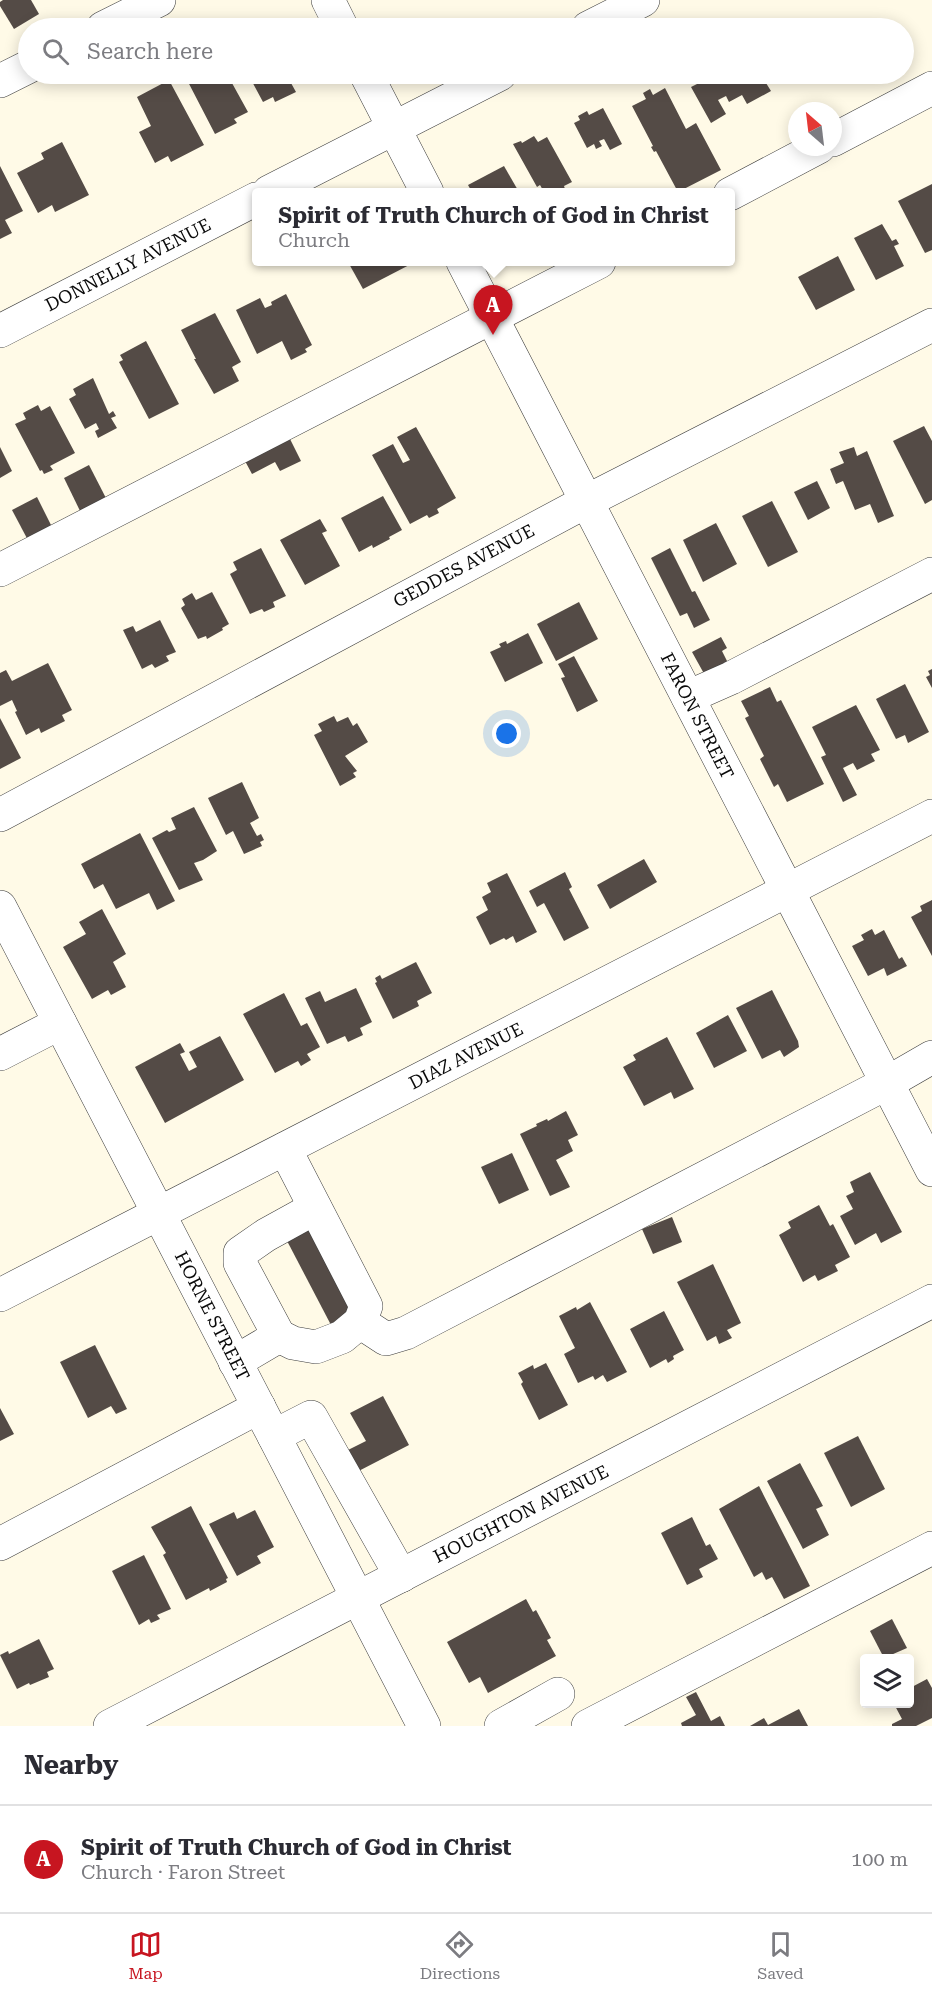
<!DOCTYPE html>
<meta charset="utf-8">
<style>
:root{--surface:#fff;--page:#f2f2f3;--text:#2b2b33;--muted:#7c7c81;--line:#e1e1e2;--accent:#c71520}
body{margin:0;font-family:"Roboto Serif",serif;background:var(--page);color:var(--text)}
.controls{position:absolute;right:18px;bottom:18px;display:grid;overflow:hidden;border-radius:6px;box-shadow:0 3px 15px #0003}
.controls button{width:54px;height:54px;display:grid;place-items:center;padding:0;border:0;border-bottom:2px solid var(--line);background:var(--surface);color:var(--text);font:30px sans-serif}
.compass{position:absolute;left:788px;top:102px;width:54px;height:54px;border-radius:50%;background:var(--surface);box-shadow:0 3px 15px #0003;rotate:332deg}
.you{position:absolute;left:507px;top:734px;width:21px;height:21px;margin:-15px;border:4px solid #fff;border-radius:50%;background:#1a73e8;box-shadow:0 0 0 9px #1a73e833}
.badge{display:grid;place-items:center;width:39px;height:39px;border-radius:50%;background:var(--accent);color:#fff;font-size:20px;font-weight:700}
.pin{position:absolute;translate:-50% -50px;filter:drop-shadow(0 2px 3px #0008)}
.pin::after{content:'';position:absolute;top:32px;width:21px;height:18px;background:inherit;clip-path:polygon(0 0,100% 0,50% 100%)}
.popup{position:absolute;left:252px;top:188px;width:483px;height:78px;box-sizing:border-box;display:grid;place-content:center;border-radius:6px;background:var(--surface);filter:drop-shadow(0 2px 4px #0005);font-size:20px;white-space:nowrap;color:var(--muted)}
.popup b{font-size:22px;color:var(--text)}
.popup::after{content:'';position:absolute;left:50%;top:100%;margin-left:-12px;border:12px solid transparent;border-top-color:var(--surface)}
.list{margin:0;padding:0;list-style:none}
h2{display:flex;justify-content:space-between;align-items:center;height:78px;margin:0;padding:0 24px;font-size:26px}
h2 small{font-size:20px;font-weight:400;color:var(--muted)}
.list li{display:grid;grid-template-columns:39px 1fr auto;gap:18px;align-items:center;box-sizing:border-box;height:108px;padding:0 24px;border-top:2px solid var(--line)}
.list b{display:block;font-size:22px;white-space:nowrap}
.list p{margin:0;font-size:20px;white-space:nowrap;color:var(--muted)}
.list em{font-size:20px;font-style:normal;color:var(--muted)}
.icon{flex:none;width:33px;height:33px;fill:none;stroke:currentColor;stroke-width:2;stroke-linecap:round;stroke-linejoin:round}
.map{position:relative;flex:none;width:932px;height:1726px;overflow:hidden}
.search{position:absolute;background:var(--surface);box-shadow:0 3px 15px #0003;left:18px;right:18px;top:18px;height:66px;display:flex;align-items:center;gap:15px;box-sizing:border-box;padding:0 21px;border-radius:33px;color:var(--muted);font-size:22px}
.sheet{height:186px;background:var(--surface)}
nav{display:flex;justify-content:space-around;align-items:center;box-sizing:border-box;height:84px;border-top:2px solid var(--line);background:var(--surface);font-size:16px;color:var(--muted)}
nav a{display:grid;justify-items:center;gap:3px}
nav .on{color:var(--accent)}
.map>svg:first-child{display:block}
.building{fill:#544b46}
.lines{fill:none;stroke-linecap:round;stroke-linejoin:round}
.minor-casing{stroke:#3d3d3d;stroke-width:34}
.minor{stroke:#fff;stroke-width:33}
.labels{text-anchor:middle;stroke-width:6;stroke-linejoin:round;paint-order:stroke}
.street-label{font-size:18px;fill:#0a0a0a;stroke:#fff}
</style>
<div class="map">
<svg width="932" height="1726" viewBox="0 0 932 1726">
<rect width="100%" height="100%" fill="#fffae7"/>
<g class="building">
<polygon points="3,0 31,0 39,14 14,29 0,6 0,2"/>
<polygon points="272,20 276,28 257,28"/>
<polygon points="194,74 205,74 206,76 211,74 227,74 248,112 234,119 237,123 215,134 186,78"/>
<polygon points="248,74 300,74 302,77 291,83 296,92 275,102 273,97 263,102"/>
<polygon points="713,74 779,74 780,76 766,83 771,91 747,104 742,95 729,102 726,96 718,100 726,114 711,123 691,87 707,79 709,84 717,80"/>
<polygon points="169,80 204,145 171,162 168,156 155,163 139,132 151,126 137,97"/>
<polygon points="665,88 686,129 696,123 721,170 678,192 656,151 654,152 651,147 653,146 632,106 646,99 643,93 650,89 653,95"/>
<polygon points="603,108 622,144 610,150 604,139 599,141 602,146 596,149 594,144 587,148 574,123 580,120 578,116 587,111 589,115"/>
<polygon points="534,136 538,142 547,137 572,182 564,186 565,189 558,192 544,192 540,185 537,187 513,144 521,141 522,143"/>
<polygon points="62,142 89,195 55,212 52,205 38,213 17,173 44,159 41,153"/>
<polygon points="0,166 23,211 5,220 12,233 0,239"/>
<polygon points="504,166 519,192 472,192 468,185"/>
<polygon points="932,184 932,250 925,253 898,201"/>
<polygon points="882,224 892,241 896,239 899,244 894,246 904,266 876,280 854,238"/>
<polygon points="838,256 855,290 816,310 798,277"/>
<polygon points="348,262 415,262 363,289"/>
<polygon points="286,294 312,345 305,349 307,352 291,360 282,341 257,354 236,310 260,298 265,308 272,305 271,302"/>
<polygon points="215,313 241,362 232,367 239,381 214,394 194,359 196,359 181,330"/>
<polygon points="146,341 179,404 149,419 119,362 123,360 120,355"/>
<polygon points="93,378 109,414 113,411 116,416 111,418 117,428 98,438 95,431 99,429 96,423 85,429 69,399 76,395 73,389"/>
<polygon points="38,405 41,411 50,406 75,453 50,466 53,470 44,474 42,470 40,471 15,424 26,419 23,413"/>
<polygon points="924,426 932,441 932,500 925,504 893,441"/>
<polygon points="416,427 456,498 437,509 439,513 429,518 427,515 410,524 372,455 393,444 403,463 410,460 397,437"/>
<polygon points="289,437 301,461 280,471 275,462 252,474 245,461"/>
<polygon points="0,447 12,471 0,478"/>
<polygon points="854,447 857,456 867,451 894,516 878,523 870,504 855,510 843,481 836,484 830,469 844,463 839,452"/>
<polygon points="89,465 108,502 82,515 64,478"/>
<polygon points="817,481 830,508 808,520 794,492"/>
<polygon points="383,496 402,530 389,537 390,539 373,548 372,545 359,552 341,518"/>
<polygon points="37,497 54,531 30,544 12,510"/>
<polygon points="772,501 798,552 768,567 742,516"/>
<polygon points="320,519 327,531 322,533 340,566 305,585 280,540"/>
<polygon points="716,523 737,564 703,582 683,540"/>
<polygon points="261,548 286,596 273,602 275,607 264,612 262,609 250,614 230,574 237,570 233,562"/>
<polygon points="670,548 692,592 695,591 710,620 694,628 687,613 680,616 651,558"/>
<polygon points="212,592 229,624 222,628 223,630 207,639 206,636 198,639 181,608 185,605 182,599 192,593 196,600"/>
<polygon points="579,602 598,639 556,661 537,624"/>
<polygon points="160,620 176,652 166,656 169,661 155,668 152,664 142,669 123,630 133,626 136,632"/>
<polygon points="528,633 543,663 505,682 490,652 501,647 499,644 506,641 507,644"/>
<polygon points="721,637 727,648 722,651 730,667 707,679 692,652"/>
<polygon points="574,656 598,701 577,712 561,678 565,677 558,664"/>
<polygon points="48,663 72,710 62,715 65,721 41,733 39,728 26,735 15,712 17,711 12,700 0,706 0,673 6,670 12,681"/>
<polygon points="932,669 932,688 926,677 930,675 928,671"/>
<polygon points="905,684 929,732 908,743 905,735 896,739 876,699"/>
<polygon points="770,687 777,702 781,700 824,784 787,802 778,784 774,787 760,759 764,756 745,718 749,716 741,701"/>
<polygon points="856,705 880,750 871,754 875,761 857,770 853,763 843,768 857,795 843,802 821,757 826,755 812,727"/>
<polygon points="334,716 337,722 348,717 353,726 357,723 368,742 345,756 357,771 353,773 356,777 340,786 314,735 322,731 318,724"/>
<polygon points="0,718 21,758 0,769"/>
<polygon points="242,782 259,818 250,823 257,836 261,834 264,840 260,842 262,846 244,854 233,831 226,835 208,798"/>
<polygon points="194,807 217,851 203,860 194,863 203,880 179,890 152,838 167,830 169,832 176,829 171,818"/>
<polygon points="140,833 175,901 157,910 149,893 116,909 103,884 94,889 81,864"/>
<polygon points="644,859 657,882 610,909 597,885"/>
<polygon points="565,872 572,887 569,889 589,928 564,941 544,903 537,907 529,891"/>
<polygon points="507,873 537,932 516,943 513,936 506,940 504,938 490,945 476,917 488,910 482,897 491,892 487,883"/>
<polygon points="932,900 932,956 911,917 922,911 920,906"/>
<polygon points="102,909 126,954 113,962 126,987 111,995 108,990 92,999 63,947 86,934 79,922"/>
<polygon points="872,929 875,935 884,930 899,959 902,957 907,966 887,976 884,968 868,976 852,946 864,940 861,935"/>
<polygon points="416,962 432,993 417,1001 419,1006 393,1019 375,983 377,982 375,978 380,975 382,979"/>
<polygon points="356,988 372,1022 360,1028 363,1035 348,1042 345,1036 327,1044 305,998 320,991 325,1002"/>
<polygon points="772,990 798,1041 799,1047 784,1057 780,1050 762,1059 736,1008"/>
<polygon points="284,993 301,1026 307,1023 320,1047 307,1054 311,1060 301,1066 298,1061 275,1073 243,1014"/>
<polygon points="728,1015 747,1051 714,1068 696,1033"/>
<polygon points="220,1036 244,1080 165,1123 135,1067 180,1043 185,1052 180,1054 189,1071 197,1067 189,1052"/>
<polygon points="667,1037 694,1089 674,1099 671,1092 644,1106 623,1067 636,1060 633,1055"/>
<polygon points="566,1111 578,1135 568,1140 573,1151 556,1160 570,1187 550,1196 520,1134 537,1126 536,1124 547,1119 548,1121"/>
<polygon points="512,1153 529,1190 499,1204 481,1167"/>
<polygon points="870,1172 902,1232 881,1243 876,1233 855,1245 840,1216 853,1209 846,1196 854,1192 850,1182"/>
<polygon points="819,1205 830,1226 833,1224 850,1257 835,1265 838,1271 818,1281 815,1275 803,1282 779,1235 791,1228 788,1222"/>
<polygon points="672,1217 682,1242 653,1254 642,1229"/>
<polygon points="310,1224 356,1312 331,1325 285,1237"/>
<polygon points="713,1264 741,1323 727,1330 732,1338 719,1344 716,1336 707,1341 677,1282"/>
<polygon points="590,1302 627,1372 607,1382 603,1375 595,1380 593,1376 578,1383 564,1354 575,1348 559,1316 576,1307 577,1310"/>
<polygon points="664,1311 684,1350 673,1356 674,1359 668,1363 666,1359 650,1368 630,1329"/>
<polygon points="95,1345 127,1409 116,1414 111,1406 88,1418 60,1362"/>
<polygon points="546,1363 568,1405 539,1420 521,1384 523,1382 518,1373 533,1365 534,1369"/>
<polygon points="383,1396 409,1445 349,1476 338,1455 366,1441 350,1413"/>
<polygon points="0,1408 14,1434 0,1441"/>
<polygon points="858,1436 885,1489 851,1507 824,1453"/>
<polygon points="800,1463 823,1506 816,1509 829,1535 803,1549 767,1481"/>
<polygon points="759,1486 810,1586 784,1599 772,1577 766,1580 762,1572 754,1577 719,1509"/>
<polygon points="191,1506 228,1578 226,1579 227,1582 210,1591 209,1588 186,1600 163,1555 166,1553 151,1527"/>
<polygon points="255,1510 274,1547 257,1556 261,1563 237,1576 209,1524 234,1512 237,1519"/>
<polygon points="692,1517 706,1546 710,1544 718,1559 699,1569 703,1577 687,1585 661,1533"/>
<polygon points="144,1555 171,1609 157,1615 160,1619 151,1623 149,1619 139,1625 112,1571"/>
<polygon points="526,1599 533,1612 536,1610 551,1638 547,1640 556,1656 488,1693 480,1677 469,1683 447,1642"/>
<polygon points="892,1619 907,1648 884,1658 870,1631"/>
<polygon points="39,1639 54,1669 47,1672 49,1677 30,1685 29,1683 17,1689 0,1655 8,1651 9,1654"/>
<polygon points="927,1679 932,1688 932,1718 916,1726 892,1726 892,1724 902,1719 894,1704 910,1704 910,1688"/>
<polygon points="696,1692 711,1721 720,1716 725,1726 682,1726 681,1723 696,1715 686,1697"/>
<polygon points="799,1709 808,1726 750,1726 764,1718 768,1725"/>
</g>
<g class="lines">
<defs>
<g id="minor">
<polyline points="328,0 342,28"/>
<polyline points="103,28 159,0"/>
<polyline points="588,28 643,0"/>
<polyline points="366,74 427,192"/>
<polyline points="0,81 28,67"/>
<polyline points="833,140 932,88"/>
<polyline points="269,192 500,74"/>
<polyline points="730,194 819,147"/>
<polyline points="463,262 932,1170"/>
<polyline points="0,331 256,199"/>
<polyline points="0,570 599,262"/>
<polyline points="688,697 731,678 932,574"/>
<polyline points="0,815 587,501 932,325"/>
<polyline points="0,907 424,1726"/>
<polyline points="0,1054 60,1023"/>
<polyline points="0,1295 932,816"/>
<polyline points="360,1322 386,1339 406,1333 887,1083 932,1057"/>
<polyline points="279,1336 240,1263 240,1253 266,1235 315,1208"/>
<polyline points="235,1362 279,1336 293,1343 316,1347 342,1337 360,1322 366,1306 285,1149"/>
<polyline points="274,1436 311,1417 401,1576"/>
<polyline points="0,1544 259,1407"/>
<polyline points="110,1726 932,1301"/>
<polyline points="501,1726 558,1694"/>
<polyline points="588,1726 932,1548"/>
</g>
</defs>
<use href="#minor" class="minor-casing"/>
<use href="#minor" class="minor"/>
</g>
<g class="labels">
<g class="street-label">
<text transform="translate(128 265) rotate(-27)" y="6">DONNELLY AVENUE</text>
<text transform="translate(464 566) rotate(-28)" y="6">GEDDES AVENUE</text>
<text transform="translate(697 716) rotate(63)" y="6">FARON STREET</text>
<text transform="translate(466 1056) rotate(-27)" y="6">DIAZ AVENUE</text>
<text transform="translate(212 1316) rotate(63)" y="6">HORNE STREET</text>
<text transform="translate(521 1514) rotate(-27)" y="6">HOUGHTON AVENUE</text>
</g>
</g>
</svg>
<div class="controls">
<button><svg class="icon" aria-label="layers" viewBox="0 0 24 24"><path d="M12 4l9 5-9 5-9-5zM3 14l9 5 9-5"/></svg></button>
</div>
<svg class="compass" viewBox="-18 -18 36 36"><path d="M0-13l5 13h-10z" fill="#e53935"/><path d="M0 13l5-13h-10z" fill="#7c7c81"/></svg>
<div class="you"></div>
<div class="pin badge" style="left:493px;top:335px">A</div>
<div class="popup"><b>Spirit of Truth Church of God in Christ</b>Church</div>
<div class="search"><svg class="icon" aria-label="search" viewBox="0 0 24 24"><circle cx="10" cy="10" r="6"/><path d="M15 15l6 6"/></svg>Search here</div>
</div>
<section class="sheet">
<h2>Nearby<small></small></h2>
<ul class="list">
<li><span class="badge">A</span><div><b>Spirit of Truth Church of God in Christ</b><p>Church · Faron Street</p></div><em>100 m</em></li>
</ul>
</section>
<nav>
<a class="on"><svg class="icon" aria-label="map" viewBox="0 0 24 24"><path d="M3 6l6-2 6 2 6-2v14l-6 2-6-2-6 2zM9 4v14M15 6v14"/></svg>Map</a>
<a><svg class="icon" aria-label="directions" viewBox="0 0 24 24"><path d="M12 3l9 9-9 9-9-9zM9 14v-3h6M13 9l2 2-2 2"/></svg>Directions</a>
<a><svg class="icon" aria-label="saved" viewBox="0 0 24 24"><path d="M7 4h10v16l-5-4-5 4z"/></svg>Saved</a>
</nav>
